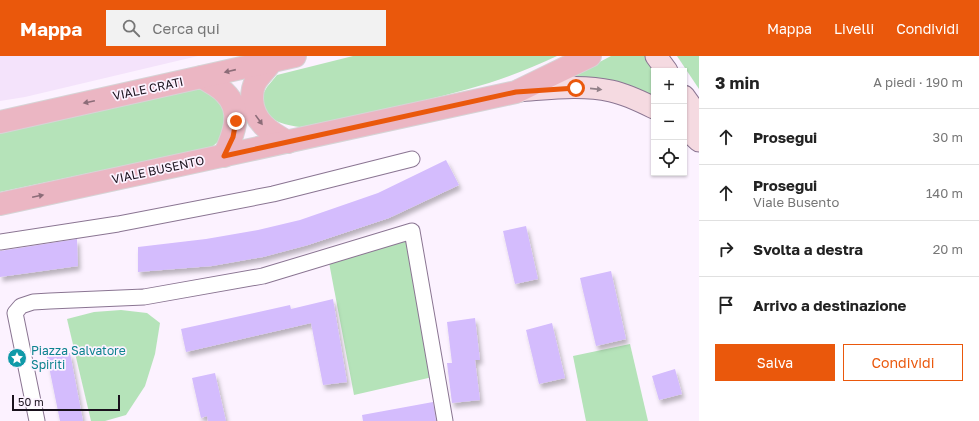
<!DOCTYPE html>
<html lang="it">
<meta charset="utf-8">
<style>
:root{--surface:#fff;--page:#f2f2f2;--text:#222;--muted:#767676;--line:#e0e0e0;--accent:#ea580c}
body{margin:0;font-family:"Golos Text",sans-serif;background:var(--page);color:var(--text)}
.controls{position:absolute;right:12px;top:12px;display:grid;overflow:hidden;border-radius:0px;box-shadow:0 1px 3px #0004}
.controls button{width:36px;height:36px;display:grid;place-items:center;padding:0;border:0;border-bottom:1px solid var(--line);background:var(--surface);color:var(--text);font:20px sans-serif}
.scale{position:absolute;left:12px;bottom:10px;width:108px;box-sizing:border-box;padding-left:4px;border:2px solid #19111c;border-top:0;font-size:11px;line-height:14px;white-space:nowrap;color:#19111c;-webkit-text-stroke:3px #fcf2ff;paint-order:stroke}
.stop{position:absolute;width:12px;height:12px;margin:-9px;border:3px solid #ea580c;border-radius:50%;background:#fff}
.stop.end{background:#ea580c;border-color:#fff;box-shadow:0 1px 4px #0008}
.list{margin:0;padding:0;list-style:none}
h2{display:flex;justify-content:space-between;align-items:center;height:52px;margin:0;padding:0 16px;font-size:17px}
h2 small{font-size:13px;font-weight:400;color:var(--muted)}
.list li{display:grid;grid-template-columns:26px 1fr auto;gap:12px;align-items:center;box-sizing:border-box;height:56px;padding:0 16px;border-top:1px solid var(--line)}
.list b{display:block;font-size:15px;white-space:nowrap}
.list p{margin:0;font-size:13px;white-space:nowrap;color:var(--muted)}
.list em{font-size:13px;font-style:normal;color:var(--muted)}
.actions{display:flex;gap:8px;padding:12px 16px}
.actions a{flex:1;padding:9px 0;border:1px solid var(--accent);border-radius:0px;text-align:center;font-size:14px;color:var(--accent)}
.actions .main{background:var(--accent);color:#fff}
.icon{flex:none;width:22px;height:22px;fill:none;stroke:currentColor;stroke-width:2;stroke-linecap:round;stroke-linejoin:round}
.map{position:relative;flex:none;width:699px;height:365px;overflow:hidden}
header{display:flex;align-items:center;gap:24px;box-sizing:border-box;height:56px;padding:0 20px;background:var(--accent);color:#fff}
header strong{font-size:19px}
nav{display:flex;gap:22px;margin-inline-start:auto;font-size:14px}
.search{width:280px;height:36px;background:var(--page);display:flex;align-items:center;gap:10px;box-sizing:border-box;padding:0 14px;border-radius:0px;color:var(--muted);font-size:15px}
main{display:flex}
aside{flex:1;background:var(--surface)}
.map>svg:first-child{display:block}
.built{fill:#f4e3fb}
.green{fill:#b5e3b9}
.building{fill:#d4bcfd;filter:url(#shadow)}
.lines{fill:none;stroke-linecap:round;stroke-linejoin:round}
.street-casing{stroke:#8a7592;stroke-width:17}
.secondary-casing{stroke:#8a7592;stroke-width:23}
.primary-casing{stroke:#d6d4d6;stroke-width:24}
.street{stroke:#fff;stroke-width:15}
.secondary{stroke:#f5dae1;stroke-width:21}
.primary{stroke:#ebb6c3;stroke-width:22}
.oneway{fill:#8c6c78}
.oneway2{fill:#928088}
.route{stroke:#ea580c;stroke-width:5}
.labels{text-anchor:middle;stroke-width:3.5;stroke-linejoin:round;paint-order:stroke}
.street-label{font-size:12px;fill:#19111c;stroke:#fcf2ff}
.culture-label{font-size:12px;fill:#0d838f;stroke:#fcf2ff;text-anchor:start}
</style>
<header>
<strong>Mappa</strong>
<div class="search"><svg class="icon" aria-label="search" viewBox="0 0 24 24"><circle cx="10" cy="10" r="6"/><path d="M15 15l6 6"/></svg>Cerca qui</div>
<nav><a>Mappa</a><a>Livelli</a><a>Condividi</a></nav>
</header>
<main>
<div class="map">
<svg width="699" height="365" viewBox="0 0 699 365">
<defs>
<filter id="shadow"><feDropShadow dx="2.5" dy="4.5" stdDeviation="2" flood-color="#0004"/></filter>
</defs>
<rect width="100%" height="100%" fill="#fcf2ff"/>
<polygon class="built" points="0,0 198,0 25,41 0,45"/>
<g class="green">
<path d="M353,0H557C535,10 512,20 489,27C427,46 363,58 300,71C278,68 266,64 262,40L267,31L277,19Z"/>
<polygon points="611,0 651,0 654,15 654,45 571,21"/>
<polygon points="677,0 699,0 699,33"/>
<path d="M200,33C216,34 221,47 229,59L223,81L212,91L0,136V76L181,36Z"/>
<polygon points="412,175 437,320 354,339 328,201"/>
<polygon points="121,254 147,257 160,267 155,298 145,330 126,359 105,365 91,365 67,263 94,256"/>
<polygon points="630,288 648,365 586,365 573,300"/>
</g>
<g class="building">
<polygon points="446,104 459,129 389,162 308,189 263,201 212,210 138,216 138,191 206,183 258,174 300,164 378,137"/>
<polygon points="526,170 538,223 515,228 503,175"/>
<polygon points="77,183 78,210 0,221 0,195"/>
<polygon points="611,215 626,283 596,290 580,222"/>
<polygon points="333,243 347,326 323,329 311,267 186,296 181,273 290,249 291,253"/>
<polygon points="475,262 480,304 475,304 480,344 452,347 447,307 452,307 447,266"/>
<polygon points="552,267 565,322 539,328 526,274"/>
<polygon points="70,297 83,365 60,365 47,301"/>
<polygon points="675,313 682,338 659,344 652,320"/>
<polygon points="215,317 226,365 208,365 207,360 201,362 192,322"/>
<polygon points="433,346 436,365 363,365 362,359"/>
</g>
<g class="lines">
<defs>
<g id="street">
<polyline points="0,186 118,168 273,138 412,103"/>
<polyline points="37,365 15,257 21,250 33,246 50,245 144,241 263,220 412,175 445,365"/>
</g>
<g id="secondary">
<polyline points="656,0 667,15"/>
<path d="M518,35C548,33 581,28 611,35C625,38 640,45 654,52"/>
<polyline points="684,40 699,61"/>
<polyline points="684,71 699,85"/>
</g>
<g id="primary">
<path d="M272,5C267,12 261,18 256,25C253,30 252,37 252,43C253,65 269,76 288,86"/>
<path d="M202,21C209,26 219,30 225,37C244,55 233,80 224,100"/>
<polyline points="0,66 295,0"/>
<polyline points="0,148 516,36 590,0"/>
</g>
</defs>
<use href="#street" class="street-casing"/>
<use href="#secondary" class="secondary-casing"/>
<use href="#primary" class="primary-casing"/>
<use href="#street" class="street"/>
<use href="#secondary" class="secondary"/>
<use href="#primary" class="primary"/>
</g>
<defs><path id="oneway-solid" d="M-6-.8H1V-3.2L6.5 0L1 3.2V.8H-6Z"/></defs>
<g class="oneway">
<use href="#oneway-solid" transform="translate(230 15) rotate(167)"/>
<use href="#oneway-solid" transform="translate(89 46) rotate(168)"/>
<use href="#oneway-solid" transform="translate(259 64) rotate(54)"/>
<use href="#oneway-solid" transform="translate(38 140) rotate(-12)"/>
</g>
<use class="oneway2" href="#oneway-solid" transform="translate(596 33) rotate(6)"/>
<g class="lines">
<polyline class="route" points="236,65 233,81 224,100 516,36 576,32"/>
</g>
<defs>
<symbol id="sight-disc" viewBox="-11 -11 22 22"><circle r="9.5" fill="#0f9aa8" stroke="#fcf2ff"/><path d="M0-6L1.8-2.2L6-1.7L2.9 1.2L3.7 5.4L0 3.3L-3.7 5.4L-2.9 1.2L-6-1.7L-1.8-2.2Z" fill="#fff"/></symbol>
</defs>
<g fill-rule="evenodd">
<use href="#sight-disc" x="6" y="291" width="22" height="22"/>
</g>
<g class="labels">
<g class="street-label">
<text transform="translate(148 33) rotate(-12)" y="4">VIALE CRATI</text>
<text transform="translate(158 114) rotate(-12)" y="4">VIALE BUSENTO</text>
</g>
<g class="culture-label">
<text x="31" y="299">Piazza Salvatore<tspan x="31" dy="14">Spiriti</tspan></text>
</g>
</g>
</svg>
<div class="controls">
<button>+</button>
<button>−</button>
<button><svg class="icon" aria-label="locate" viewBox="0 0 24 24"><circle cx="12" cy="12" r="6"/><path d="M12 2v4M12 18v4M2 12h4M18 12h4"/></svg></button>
</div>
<div class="scale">50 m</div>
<div class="stop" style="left:576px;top:32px"></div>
<div class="stop end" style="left:236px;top:65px"></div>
</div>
<aside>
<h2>3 min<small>A piedi · 190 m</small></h2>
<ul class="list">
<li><svg class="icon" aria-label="ahead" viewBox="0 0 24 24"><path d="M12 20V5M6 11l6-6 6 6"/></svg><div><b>Prosegui</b></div><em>30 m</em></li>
<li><svg class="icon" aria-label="ahead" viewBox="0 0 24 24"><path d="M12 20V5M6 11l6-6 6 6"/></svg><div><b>Prosegui</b><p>Viale Busento</p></div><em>140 m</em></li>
<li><svg class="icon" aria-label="right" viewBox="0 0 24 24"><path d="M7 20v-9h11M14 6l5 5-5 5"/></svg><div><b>Svolta a destra</b></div><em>20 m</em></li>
<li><svg class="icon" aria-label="arrive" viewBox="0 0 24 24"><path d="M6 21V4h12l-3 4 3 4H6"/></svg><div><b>Arrivo a destinazione</b></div></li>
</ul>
<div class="actions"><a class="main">Salva</a><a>Condividi</a></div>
</aside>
</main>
